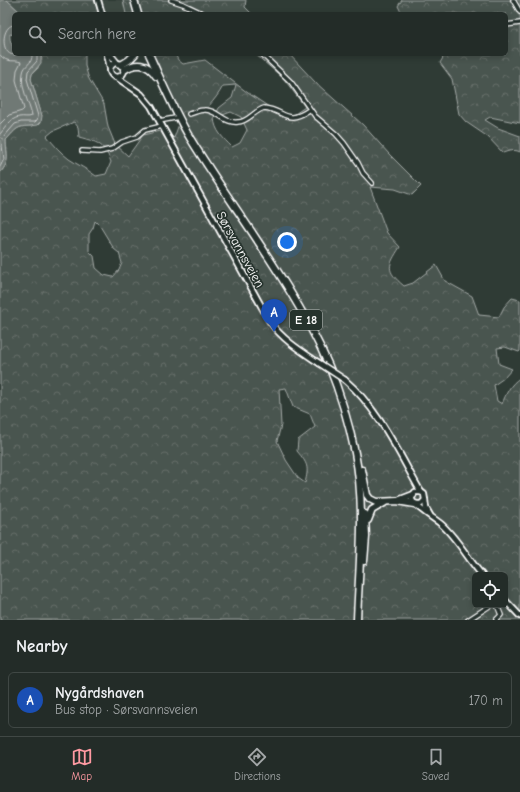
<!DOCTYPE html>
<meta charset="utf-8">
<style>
:root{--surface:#232c28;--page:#2f3834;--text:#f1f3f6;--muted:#a3a7a8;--line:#404845;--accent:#ff9aa2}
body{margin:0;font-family:"Comic Neue",sans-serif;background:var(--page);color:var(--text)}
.controls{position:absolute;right:12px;bottom:12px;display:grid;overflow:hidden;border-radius:6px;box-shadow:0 2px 6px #0003}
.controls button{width:36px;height:36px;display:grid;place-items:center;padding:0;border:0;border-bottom:1px solid var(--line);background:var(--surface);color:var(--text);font:20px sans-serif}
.you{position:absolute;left:287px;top:242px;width:14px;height:14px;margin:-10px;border:3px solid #fff;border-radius:50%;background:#1a73e8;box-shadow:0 0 0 6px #1a73e833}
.badge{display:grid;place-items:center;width:26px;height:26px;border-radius:50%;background:var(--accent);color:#fff;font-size:13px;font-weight:700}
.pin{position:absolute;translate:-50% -33px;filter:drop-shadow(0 1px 2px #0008)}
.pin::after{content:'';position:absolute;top:21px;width:14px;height:12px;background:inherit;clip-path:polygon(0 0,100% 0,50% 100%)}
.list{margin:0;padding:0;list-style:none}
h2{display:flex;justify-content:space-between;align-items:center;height:52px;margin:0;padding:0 16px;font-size:17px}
h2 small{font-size:13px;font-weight:400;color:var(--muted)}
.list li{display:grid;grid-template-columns:26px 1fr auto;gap:12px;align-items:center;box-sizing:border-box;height:56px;margin:0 8px 8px;padding:0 8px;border:1px solid var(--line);border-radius:6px}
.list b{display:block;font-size:15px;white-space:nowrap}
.list p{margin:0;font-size:13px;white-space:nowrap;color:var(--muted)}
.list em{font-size:13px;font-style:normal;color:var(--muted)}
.icon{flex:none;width:22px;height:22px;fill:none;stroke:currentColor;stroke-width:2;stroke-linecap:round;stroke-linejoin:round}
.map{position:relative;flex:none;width:520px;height:620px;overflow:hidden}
.search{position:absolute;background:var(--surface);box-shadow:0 2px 6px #0003;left:12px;right:12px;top:12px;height:44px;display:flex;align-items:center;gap:10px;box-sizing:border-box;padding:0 14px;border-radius:6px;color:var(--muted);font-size:15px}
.sheet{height:116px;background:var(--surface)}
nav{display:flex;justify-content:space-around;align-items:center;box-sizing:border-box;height:56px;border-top:1px solid var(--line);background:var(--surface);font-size:11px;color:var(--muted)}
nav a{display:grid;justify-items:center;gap:2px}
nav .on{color:var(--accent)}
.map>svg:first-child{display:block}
.built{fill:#3c4842}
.forest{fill:url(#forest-crowns);stroke:#a4aaa7;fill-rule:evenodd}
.water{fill:#707975;stroke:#a9afac}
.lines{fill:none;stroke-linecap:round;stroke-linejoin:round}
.shore{stroke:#c6c9c8;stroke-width:1}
.street-tunnel{stroke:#444f49;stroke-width:3.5;stroke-dasharray:3.5 2;stroke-linecap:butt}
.street-casing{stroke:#fff;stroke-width:6}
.secondary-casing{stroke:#fff;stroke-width:8}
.highway-casing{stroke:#fff;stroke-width:9}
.street{stroke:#26332d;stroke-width:3.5}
.secondary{stroke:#26332d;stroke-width:4.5}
.highway{stroke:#26332d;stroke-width:6}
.secondary-bridge-casing{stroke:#fff;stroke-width:8;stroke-linecap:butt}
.secondary-bridge{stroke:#26332d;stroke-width:4.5}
.labels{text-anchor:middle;stroke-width:3.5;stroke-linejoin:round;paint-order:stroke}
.shield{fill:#26332d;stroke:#bec2c0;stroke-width:1}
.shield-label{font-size:12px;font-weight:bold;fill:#fff}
.street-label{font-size:13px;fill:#fff;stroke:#26332d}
</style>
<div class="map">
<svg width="520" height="620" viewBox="0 0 520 620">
<defs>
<pattern id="forest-crowns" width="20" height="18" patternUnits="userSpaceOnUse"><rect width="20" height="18" fill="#4a544f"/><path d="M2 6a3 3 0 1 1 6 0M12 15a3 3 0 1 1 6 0" fill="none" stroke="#656e69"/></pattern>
</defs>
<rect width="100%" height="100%" fill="#2f3b35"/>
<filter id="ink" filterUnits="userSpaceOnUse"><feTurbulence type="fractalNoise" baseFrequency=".025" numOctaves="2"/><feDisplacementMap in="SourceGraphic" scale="8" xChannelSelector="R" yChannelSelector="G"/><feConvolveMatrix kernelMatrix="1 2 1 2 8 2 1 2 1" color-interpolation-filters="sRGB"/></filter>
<g filter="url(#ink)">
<polygon class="built" points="94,0 123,0 126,14 99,14"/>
<g class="forest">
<polygon points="7,0 94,0 99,14 22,14"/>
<polygon points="123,0 246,0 245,7 252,14 195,14 186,10 172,14 126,14"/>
<path d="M402,0H520V123L490,117L485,120L498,128L520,136V152C515,149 508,151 503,153L488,137L466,122L459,114L452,79L440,63L445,54H506V14H402L398,6Z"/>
<path d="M41,54H85V66L89,79L104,104L108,127L115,144L128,156L143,135L164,130L174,138L179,124L147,54H175L178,60L183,64L205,60L248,93L275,111L292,116L305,107L284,79L255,54H289L315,82L363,125L389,154L421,186L412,195L395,189L370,187L387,233L400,247C388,266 385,270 404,286L413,283L436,265L445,281L472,296L479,315L499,317L504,307L512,298L520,300V351L519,352L505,347L497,348L499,364L512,369L504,378L494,385L497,401L502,404C506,394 510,384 520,378V620H0V173C11,161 6,155 6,140C16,129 17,126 32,126L42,116L31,79L32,74L38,68L42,56ZM236,85L232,98L219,108L216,114L208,107C214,100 219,94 223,86ZM231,112L241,117L247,130L240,143L232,147C223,138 215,131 214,118ZM74,122L78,127L79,137C97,142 104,143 111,162L106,174L96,176C87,169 78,165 69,159C61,153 53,144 47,136L53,131ZM95,221L100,226L114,249L119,253L122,263L119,270L113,277L104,275L96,268L94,256L89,251V234L93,228ZM286,388L293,407L310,414L315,427L298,440L297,451C308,464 309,467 305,483L298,478L286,460L277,441L281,425L279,389ZM475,575H505V605H475Z"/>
</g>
<path class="water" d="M0,0H7L22,14H14V35L10,34C9,42 14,47 14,54H41V63L32,74L31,79L42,116L41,122L38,125C17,128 21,123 6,140C6,156 11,160 0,173Z"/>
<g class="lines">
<g class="shore">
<path d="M14,25C0,25 0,61 18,54"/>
<path d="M0,55C8,64 13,59 21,62L17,70L16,80L24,109L22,111L9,115L0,124"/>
<path d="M0,134C6,127 10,119 19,117C24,116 28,118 32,116C29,102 20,87 23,73C24,64 33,65 32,54"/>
<polyline points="0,167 4,159 2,146 3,138 15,124 21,122 35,122 37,120 38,116 27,79 28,71 37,61 37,54"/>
</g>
<polyline class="street-tunnel" points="178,117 189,114"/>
<defs>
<g id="street">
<polyline points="171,0 183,4 204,14"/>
<polyline points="513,0 520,12"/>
<polyline points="506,25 520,23"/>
<polyline points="262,54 291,82 315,116 336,134 344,143 358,163 363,173 372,183"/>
<path d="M189,114C194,113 199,110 204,110C217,109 224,124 238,122C248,122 254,111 264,108C285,110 286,126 309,110"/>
<polyline points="159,121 175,118"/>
<polyline points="82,151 100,152 112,149 122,142 137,137 145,130 162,126"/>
<polyline points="468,620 491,605"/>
<polyline points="496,620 501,615 497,605"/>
</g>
<g id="secondary">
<polyline points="98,0 102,14"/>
<polyline points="107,54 110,68"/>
<polyline points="110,54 118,64"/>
<circle cx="117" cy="70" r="7"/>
<path d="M116,77L141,94L151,106L270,322C283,340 301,351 319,363"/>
<path d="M345,380C379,409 399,454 421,492"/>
<polyline points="425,500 426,508 430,515"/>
<path d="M417,504H421L425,500L424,494L421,492H415C413,495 411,497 412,500C415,507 435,519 441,524C457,538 468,559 482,575"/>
<polyline points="505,600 520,616"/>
</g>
<g id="highway">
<polyline points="134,0 138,14"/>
<path d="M149,54C162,82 174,111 190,138C236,213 294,285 329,366C340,393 349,424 355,453C366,508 359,564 357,620"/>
<polyline points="121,65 129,60 135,54"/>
<path d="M124,70C135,62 148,63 156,76"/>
<polyline points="362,470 367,495 370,499 376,502 397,501 415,504"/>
<polyline points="400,500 413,495"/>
<polyline points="368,520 372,510 384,503"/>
<polyline points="364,561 366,537 365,514"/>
</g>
</defs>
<use href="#street" class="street-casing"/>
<use href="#secondary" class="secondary-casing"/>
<use href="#highway" class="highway-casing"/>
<use href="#street" class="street"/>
<use href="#secondary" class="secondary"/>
<use href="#highway" class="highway"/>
<defs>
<polyline id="secondary-bridge" points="319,363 345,380"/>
</defs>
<use href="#secondary-bridge" class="secondary-bridge-casing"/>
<use href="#secondary-bridge" class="secondary-bridge"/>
</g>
</g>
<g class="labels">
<rect class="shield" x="290" y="310" width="32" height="20" rx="3"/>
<g class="shield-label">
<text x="306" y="324">E 18</text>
</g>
<g class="street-label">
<text transform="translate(241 249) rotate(61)" y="5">Sørsvannsveien</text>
</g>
</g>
</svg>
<div class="controls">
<button><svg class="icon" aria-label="locate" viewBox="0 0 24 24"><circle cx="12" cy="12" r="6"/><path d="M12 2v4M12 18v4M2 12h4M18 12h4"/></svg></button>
</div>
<div class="you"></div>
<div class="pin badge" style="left:274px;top:332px;background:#1a4fb4">A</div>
<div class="search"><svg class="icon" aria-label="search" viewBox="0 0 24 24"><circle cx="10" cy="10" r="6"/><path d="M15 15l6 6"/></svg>Search here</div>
</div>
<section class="sheet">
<h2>Nearby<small></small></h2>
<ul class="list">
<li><span class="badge" style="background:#1a4fb4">A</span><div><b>Nygårdshaven</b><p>Bus stop · Sørsvannsveien</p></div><em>170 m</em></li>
</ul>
</section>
<nav>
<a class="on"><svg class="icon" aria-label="map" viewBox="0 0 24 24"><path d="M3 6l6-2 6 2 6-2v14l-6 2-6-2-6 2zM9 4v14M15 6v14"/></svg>Map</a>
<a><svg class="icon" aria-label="directions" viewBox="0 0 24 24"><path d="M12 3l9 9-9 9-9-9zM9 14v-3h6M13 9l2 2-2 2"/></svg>Directions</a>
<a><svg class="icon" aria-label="saved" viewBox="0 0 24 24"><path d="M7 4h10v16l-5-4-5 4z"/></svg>Saved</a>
</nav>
